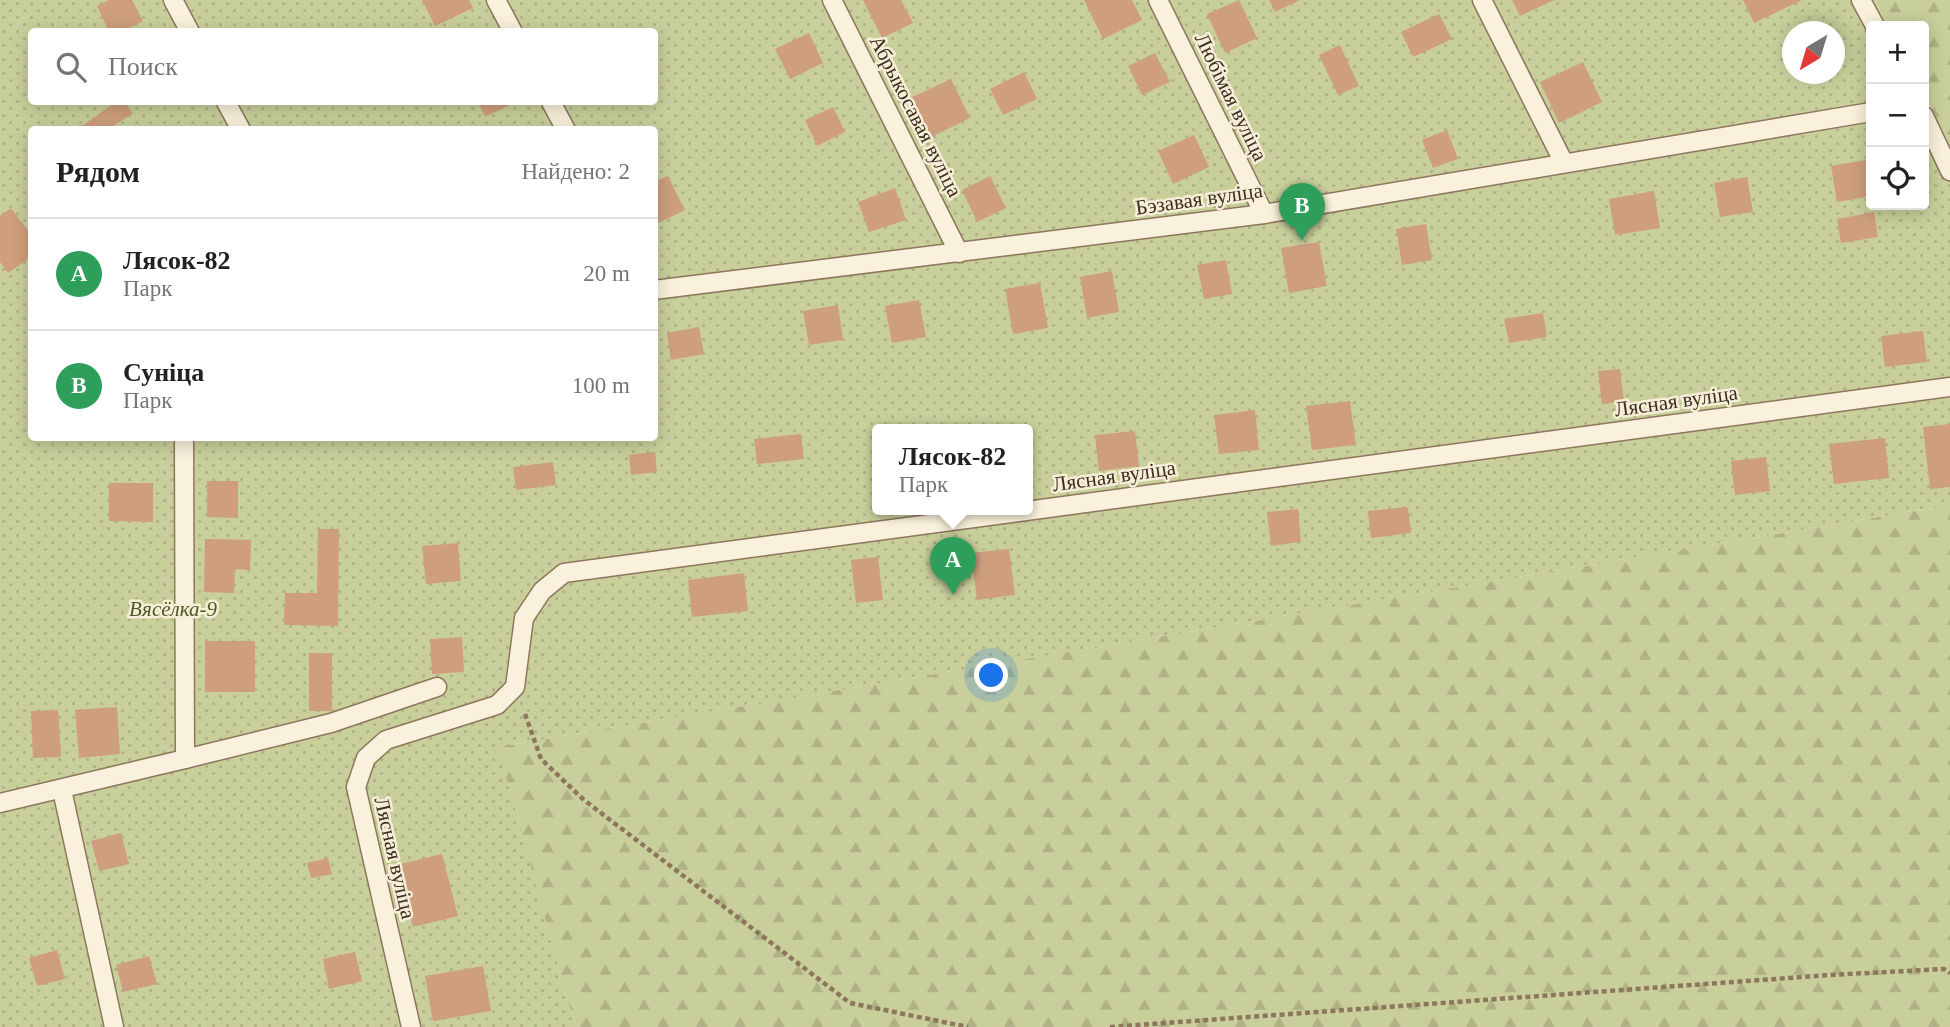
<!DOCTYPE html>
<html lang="ru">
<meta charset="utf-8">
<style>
:root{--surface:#fff;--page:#f2f2f2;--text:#202124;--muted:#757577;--line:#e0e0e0;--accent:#9e2a2b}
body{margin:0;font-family:"Times New Roman",serif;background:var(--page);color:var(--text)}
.controls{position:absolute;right:21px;top:21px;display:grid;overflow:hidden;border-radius:7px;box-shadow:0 4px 18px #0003}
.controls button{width:63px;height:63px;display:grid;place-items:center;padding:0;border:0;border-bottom:2px solid var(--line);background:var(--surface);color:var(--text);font:35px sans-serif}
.compass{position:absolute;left:1782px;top:21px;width:63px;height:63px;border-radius:50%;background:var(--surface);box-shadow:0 4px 18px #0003;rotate:218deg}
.you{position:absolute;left:992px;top:676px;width:24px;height:24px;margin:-18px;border:5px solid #fff;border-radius:50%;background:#1a73e8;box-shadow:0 0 0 10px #1a73e833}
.badge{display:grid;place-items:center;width:46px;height:46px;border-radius:50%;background:var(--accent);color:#fff;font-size:23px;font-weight:700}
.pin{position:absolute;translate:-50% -58px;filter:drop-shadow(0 2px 4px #0008)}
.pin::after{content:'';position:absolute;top:37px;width:24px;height:21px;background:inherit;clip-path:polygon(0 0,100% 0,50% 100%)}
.popup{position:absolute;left:872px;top:424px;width:161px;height:91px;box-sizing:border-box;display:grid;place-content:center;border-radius:7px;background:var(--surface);filter:drop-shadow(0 2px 5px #0005);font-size:23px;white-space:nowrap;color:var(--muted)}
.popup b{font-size:26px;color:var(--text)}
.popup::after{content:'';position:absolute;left:50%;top:100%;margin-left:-14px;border:14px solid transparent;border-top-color:var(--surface)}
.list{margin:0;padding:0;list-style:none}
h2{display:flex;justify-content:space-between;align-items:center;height:91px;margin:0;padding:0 28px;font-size:30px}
h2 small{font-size:23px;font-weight:400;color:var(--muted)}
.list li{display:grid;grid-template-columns:46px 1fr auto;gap:21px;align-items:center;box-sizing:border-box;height:112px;padding:0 28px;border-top:2px solid var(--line)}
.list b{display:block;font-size:26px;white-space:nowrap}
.list p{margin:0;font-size:23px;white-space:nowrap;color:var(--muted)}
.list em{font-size:23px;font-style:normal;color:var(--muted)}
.icon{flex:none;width:38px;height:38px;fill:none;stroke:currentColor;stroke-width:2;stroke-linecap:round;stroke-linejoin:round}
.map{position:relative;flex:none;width:1950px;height:1027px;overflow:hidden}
.search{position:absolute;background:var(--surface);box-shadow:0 4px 18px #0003;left:28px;top:28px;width:630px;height:77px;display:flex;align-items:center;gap:18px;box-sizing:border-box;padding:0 24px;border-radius:7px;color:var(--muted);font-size:26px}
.panel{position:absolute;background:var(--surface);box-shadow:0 4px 18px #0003;left:28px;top:126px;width:630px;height:315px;border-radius:7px}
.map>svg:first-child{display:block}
.forest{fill:url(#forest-firs)}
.garden{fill:url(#garden-dots);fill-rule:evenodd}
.building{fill:#cf9f7d}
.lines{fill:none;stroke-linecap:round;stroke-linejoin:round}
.lane-casing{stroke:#8d765c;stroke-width:21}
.path{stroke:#8d765c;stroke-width:4.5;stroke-dasharray:5 3.5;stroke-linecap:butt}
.lane{stroke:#faf1dc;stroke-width:18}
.labels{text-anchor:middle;stroke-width:5;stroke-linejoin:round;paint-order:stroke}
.street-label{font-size:21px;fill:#3d2e20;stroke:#f7eed8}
.park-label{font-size:21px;font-style:italic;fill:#4d5a26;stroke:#f7eed8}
</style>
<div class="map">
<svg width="1950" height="1027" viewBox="0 0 1950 1027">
<defs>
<pattern id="forest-firs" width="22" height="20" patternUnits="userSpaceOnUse" patternTransform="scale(1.75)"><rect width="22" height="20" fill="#c9cf9b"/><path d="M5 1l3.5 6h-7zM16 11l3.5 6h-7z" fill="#aeb285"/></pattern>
<pattern id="garden-dots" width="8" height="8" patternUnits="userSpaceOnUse" patternTransform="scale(1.75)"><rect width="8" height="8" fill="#c9cf9b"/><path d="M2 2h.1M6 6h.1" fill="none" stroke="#aeb285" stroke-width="1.8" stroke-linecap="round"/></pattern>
</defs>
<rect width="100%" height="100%" fill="#f0e4c8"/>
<g class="forest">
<polygon points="1875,0 1950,0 1950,145 1924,94 1924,26 1888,26"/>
<polygon points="1950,505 1950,1027 575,1027 497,747"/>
</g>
<path class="garden" d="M0,0H1875L1888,26H1871V205H1924V94L1950,145V505L498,747L575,1027H0ZM32,32H654V102H32ZM1792,32H1834V74H1792ZM32,130H654V438H32ZM878,429H1028V509H878Z"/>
<g class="building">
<polygon points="109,0 132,0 143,21 121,32 109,32 97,6"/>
<polygon points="422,0 469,0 473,8 435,26"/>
<polygon points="863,0 901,0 913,23 882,38"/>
<polygon points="1084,0 1132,0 1142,20 1103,39"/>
<polygon points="1239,0 1257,38 1225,53 1207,14"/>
<polygon points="1269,0 1300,0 1275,12"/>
<polygon points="1512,0 1554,0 1520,16"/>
<polygon points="1743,0 1802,0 1754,23"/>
<polygon points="1439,14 1452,39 1413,57 1401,32"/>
<polygon points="809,33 823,63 790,79 775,49"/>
<polygon points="1340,45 1359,86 1338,95 1319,55"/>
<polygon points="1155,53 1170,82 1142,95 1128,66"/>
<polygon points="1583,62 1602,102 1559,123 1540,82"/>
<polygon points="1024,72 1037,99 1003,115 990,89"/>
<polygon points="951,79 970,118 927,139 908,99"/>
<polygon points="116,102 125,102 133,113 108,130 76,130"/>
<polygon points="478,102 516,102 485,117"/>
<polygon points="833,107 845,132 817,146 805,120"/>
<polygon points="1447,130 1458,159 1433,168 1422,140"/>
<polygon points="1194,135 1209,167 1173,184 1158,151"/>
<polygon points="1866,160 1871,196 1837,202 1831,166"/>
<polygon points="668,176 685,210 654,225 654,182"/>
<polygon points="990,176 1006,208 977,222 962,190"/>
<polygon points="1747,177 1753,212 1720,217 1714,183"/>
<polygon points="895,188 906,220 869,232 858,202"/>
<polygon points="1654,191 1660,228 1615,235 1609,199"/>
<polygon points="11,208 32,236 32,256 8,273 0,262 0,216"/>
<polygon points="1874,212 1878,237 1841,243 1837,219"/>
<polygon points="1426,224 1432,260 1402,265 1396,229"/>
<polygon points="1319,242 1327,286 1289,293 1281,248"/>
<polygon points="1226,260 1232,294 1204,299 1197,265"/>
<polygon points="1112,271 1119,312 1087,318 1080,277"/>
<polygon points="1040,283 1048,328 1013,334 1005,289"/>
<polygon points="919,300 926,337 892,343 885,306"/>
<polygon points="838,305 843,340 809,345 803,311"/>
<polygon points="1543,313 1547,337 1509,343 1504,319"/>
<polygon points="699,327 704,354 671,360 667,333"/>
<polygon points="1923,331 1927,362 1885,367 1881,336"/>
<polygon points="1620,369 1624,401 1602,404 1598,371"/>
<polygon points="1350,401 1356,445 1312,450 1306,406"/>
<polygon points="1255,410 1259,450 1219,454 1214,415"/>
<polygon points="1950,424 1950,487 1930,489 1923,427"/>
<polygon points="1135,431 1139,466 1099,471 1095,435"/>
<polygon points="801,434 804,459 757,464 754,439"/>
<polygon points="1885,438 1889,478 1834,484 1829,444"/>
<polygon points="655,452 657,472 631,475 629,455"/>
<polygon points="1766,457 1770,491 1735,495 1731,461"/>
<polygon points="553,462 556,485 516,490 513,467"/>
<polygon points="207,481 238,481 238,518 207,517"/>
<polygon points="109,483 153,483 153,522 109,521"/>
<polygon points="1408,507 1411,533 1371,538 1368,511"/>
<polygon points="1298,509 1301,542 1271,546 1267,512"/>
<polygon points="318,529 339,529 338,626 284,625 285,593 317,593"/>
<polygon points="205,539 251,540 250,570 235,569 234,593 204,592"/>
<polygon points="458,543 461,581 426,584 422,546"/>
<polygon points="1009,549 1015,595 977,600 971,553"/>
<polygon points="878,557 883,600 856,603 851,560"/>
<polygon points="744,573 748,611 692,617 688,580"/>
<polygon points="462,637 464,672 432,674 430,639"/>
<rect x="205" y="641" width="50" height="51"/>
<rect x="309" y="653" width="23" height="58"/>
<polygon points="117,707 120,754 79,758 75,710"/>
<polygon points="58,710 61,757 33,758 31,711"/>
<polygon points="121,833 129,864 99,871 91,841"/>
<polygon points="442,854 458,916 413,927 397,865"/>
<polygon points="328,858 332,874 311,878 307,863"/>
<polygon points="57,950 65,979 37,986 29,958"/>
<polygon points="355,952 362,981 329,989 323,959"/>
<polygon points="149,956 157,984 123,992 116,965"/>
<polygon points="483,966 491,1011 433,1021 425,976"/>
</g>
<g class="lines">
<defs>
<g id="lane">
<polyline points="173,0 190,32"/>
<polyline points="496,0 513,32"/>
<polyline points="832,0 959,253"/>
<polyline points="1158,0 1264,214"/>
<polyline points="1482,0 1564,163"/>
<polyline points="1861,0 1875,26"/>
<polyline points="226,102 241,130"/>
<polyline points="551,102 566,130"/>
<polyline points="1924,116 1950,171"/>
<polyline points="654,290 1264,214 1871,112"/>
<polyline points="185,759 331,723 437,687"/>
<polyline points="62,790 114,1027"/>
<polyline points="0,803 185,759 184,438"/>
<polyline points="411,1027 356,787 366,758 386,740 497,705 515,687 524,618 542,591 564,573 1950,387"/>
</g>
</defs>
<use href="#lane" class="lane-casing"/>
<g class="path">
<polyline points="525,714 541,759 584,800 850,1003 968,1027"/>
<polyline points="1110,1027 1830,975 1944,969 1950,973"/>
</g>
<use href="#lane" class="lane"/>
</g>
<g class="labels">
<g class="street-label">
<text transform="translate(1231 97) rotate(64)" y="7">Любімая вуліца</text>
<text transform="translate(916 116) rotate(63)" y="7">Абрыкосавая вуліца</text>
<text transform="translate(1199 199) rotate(-8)" y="7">Бэзавая вуліца</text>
<text transform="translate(1676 401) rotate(-8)" y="7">Лясная вуліца</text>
<text transform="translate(1114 476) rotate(-8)" y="7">Лясная вуліца</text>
<text transform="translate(395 858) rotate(77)" y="7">Лясная вуліца</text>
</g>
<g class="park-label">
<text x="173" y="616">Вясёлка-9</text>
</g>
</g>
</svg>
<div class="controls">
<button>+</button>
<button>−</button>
<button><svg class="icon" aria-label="locate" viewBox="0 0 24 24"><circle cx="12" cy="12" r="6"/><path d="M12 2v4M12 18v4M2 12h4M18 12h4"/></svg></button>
</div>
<svg class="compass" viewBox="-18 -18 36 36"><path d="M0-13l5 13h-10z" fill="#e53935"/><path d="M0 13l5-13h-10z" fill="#757577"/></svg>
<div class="you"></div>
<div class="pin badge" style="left:953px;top:595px;background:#2e9e5b">A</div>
<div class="popup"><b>Лясок-82</b>Парк</div>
<div class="pin badge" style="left:1302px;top:241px;background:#2e9e5b">B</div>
<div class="search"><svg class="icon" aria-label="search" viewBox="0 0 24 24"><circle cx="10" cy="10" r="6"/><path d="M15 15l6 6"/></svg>Поиск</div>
<section class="panel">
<h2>Рядом<small>Найдено: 2</small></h2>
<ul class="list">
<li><span class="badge" style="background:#2e9e5b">A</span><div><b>Лясок-82</b><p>Парк</p></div><em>20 m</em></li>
<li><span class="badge" style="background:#2e9e5b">B</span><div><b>Суніца</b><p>Парк</p></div><em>100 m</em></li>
</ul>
</section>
</div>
